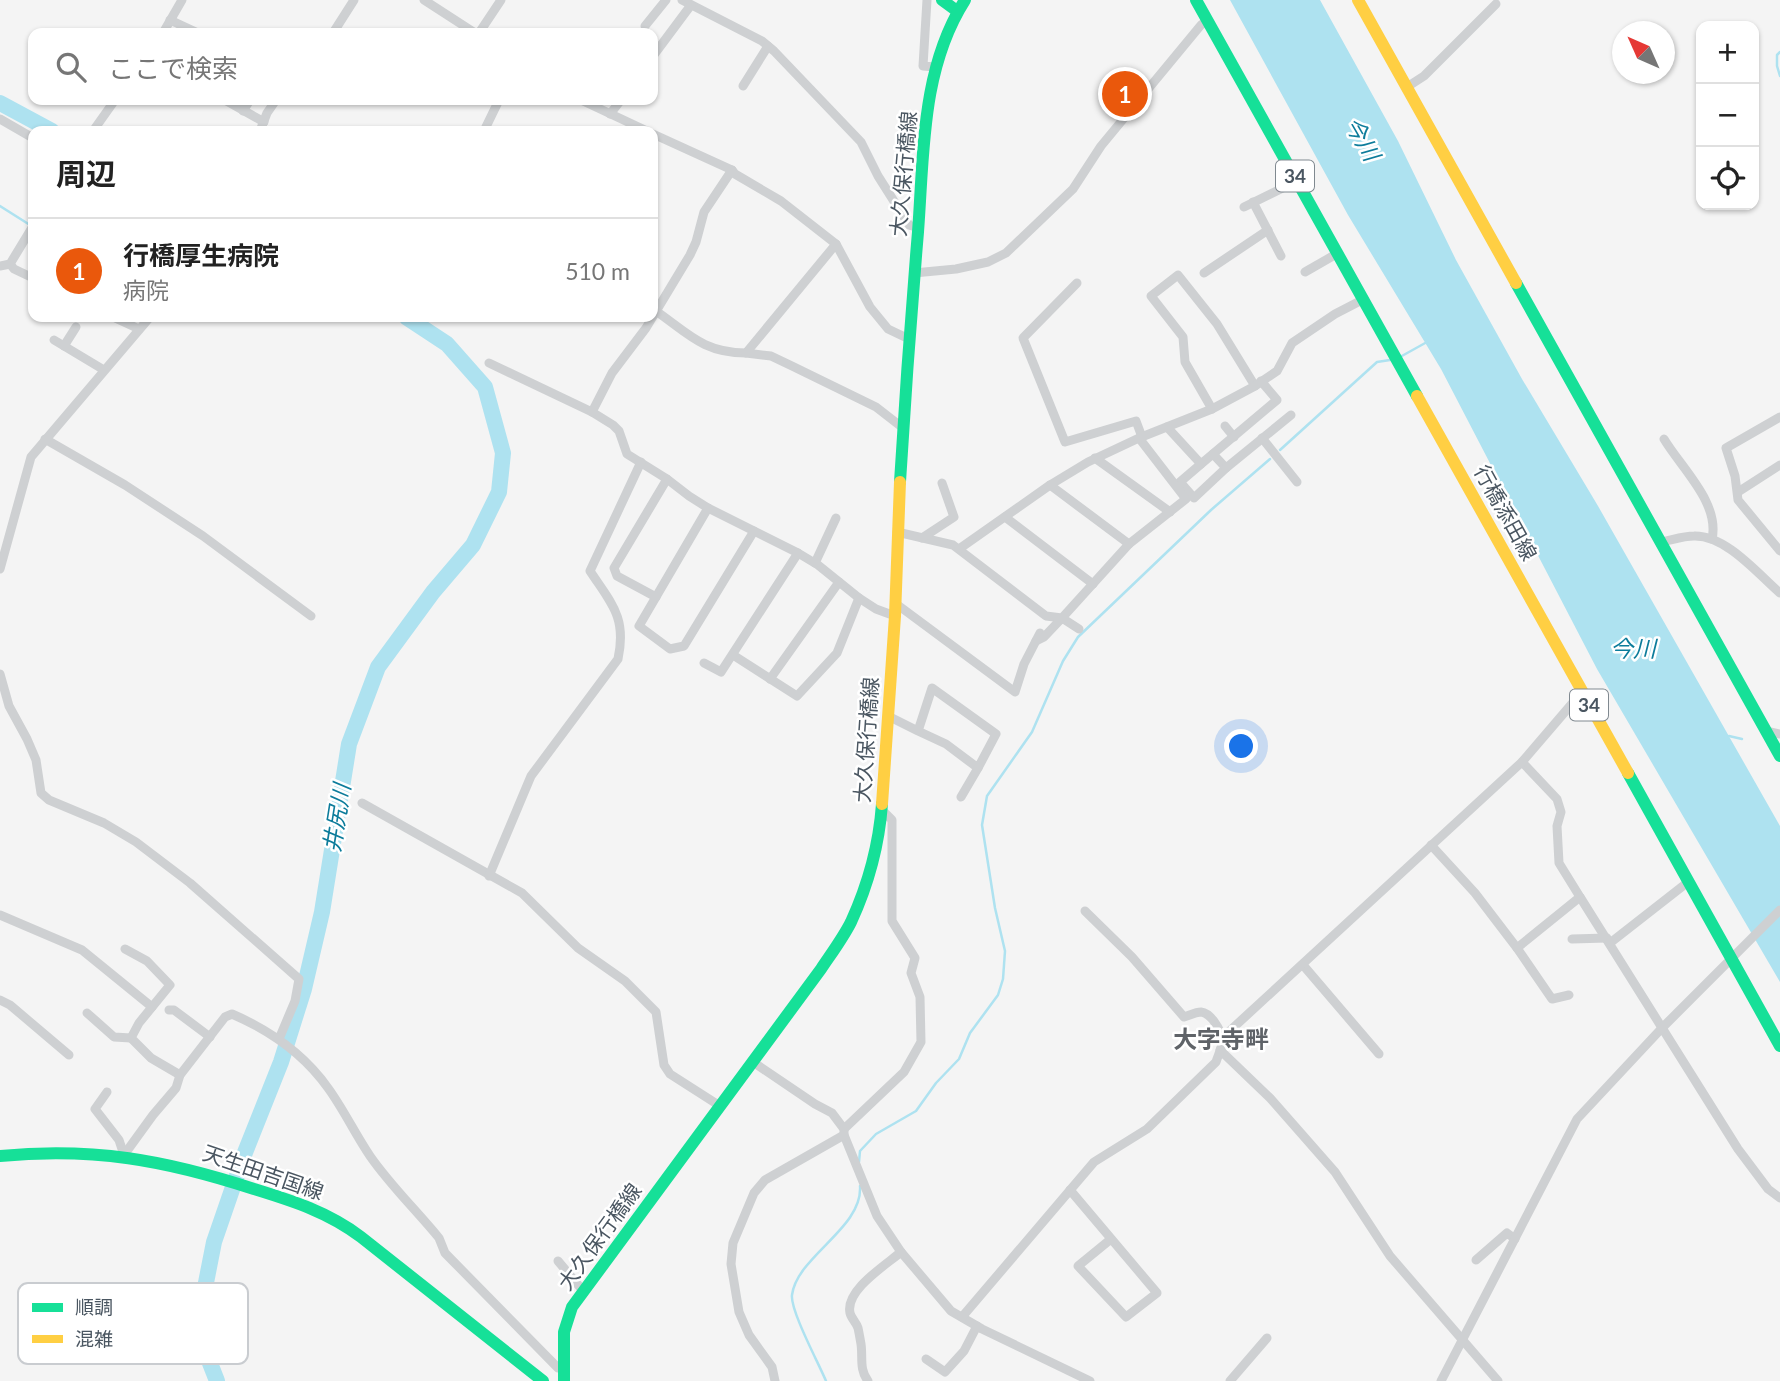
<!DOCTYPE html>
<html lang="ja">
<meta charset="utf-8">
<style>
:root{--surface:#fff;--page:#f6f6f6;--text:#222;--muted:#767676;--line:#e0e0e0;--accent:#ea580c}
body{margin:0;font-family:Lato,"Noto Sans JP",sans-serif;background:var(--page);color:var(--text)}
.controls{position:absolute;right:21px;top:21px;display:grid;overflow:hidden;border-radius:14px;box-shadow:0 2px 5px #0004}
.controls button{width:63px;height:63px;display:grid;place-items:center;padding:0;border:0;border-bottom:2px solid var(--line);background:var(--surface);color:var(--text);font:35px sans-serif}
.compass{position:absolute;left:1612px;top:21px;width:63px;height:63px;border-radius:50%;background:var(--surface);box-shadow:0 2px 5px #0004;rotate:315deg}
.you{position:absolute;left:1242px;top:747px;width:24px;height:24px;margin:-18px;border:5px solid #fff;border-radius:50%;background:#1a73e8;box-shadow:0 0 0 10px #1a73e833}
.badge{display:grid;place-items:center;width:46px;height:46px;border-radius:50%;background:var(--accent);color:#fff;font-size:23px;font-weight:700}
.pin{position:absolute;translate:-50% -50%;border:4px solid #fff;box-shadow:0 2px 7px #0006}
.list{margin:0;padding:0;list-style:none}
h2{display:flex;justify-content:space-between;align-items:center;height:91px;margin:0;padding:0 28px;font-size:30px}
h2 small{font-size:23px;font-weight:400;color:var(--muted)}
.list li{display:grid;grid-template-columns:46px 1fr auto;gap:21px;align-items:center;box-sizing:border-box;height:105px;padding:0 28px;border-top:2px solid var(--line)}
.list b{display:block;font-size:26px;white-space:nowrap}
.list p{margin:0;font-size:23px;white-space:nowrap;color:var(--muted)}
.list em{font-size:23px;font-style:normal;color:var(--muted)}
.icon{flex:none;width:38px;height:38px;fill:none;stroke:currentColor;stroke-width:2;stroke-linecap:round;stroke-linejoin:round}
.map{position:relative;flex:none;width:1780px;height:1381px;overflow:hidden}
.search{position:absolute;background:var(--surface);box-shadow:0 2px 5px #0004;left:28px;top:28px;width:630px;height:77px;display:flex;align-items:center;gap:18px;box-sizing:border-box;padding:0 24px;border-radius:14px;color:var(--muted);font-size:26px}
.panel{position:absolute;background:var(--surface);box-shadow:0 2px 5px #0004;left:28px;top:126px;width:630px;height:196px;border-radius:14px}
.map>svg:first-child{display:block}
.water{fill:#aee2f0}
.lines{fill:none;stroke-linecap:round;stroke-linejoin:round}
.stream{stroke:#aee2f0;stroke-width:2.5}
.river{stroke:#aee2f0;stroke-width:16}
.street{stroke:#ced0d2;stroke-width:9}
.fast{stroke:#16e098;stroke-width:12}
.slow{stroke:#ffcf43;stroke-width:12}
.labels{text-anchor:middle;stroke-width:5;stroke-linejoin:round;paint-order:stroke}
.shield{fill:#fff;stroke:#808990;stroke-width:2}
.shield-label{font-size:19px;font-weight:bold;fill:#4a5661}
.street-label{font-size:21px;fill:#4a5661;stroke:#fff}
.water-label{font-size:23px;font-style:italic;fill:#0c7c9b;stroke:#fff}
.quarter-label{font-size:24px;font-weight:bold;fill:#5f6368;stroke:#fff}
.key{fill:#fff;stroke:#c9ccd0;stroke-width:2}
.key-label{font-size:19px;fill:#4a5661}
</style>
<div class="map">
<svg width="1780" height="1381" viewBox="0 0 1780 1381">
<rect width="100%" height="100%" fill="#f4f4f4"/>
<polygon class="water" points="1230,0 1320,0 1398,141 1456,260 1522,379 1598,506 1780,826 1780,982 1597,669 1441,369 1348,215"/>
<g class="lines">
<g class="stream">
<polyline points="1780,52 1777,55 1777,66 1780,76"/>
<polyline points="0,206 30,225"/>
<polyline points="1400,357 1427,342"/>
<polyline points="1280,450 1377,362 1390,360"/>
<polyline points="1729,736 1742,739"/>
<polyline points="859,1162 860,1151 876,1134 916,1111 936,1083 959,1059 970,1033 998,995 1003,979 1005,951 995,908 982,825 987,796 1032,732 1063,661 1078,637 1211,510 1270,459"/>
<path d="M826,1381C819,1364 790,1310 792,1295C797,1256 863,1228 860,1186"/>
</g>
<g class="river">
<polyline points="0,103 52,131"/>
<polyline points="217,1381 208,1358 201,1325 202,1303 214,1242 244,1155 281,1062 304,989 322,912 349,744 378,667 433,592 473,545 499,492 503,453 485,387 447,344 406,317"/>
</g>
<g class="street">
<polyline points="424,0 475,33"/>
<polyline points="682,0 762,41 774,51 861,142 878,176 909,225 919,228"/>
<polyline points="927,0 923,66 935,67"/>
<polyline points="170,20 198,33"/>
<polyline points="645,26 666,0"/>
<polyline points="163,33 182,0"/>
<polyline points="333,33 354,0"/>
<polyline points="479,33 501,0"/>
<polyline points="653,56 691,5"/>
<polyline points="743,86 768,46"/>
<polyline points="1407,87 1424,76 1496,4"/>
<polyline points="225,100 264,122"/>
<polyline points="581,100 647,131"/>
<polyline points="243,111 250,100"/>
<polyline points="610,114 621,100"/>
<polyline points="0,119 33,138"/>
<polyline points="93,131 115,100"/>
<polyline points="260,131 267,113 276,100"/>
<polyline points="484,131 499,100"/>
<polyline points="653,134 732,170 735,174 781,201 836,244 870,307 888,329 909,339"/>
<polyline points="1253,202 1281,256"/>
<polyline points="1244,207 1297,181"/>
<polyline points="10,264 14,269 33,278"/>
<polyline points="0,266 10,264 33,226"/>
<polyline points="1305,272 1338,253"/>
<polyline points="914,273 956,269 988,262 1006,253 1073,189 1101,146 1201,25 1207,21"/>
<polyline points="1204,273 1268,230"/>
<polyline points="1077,283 1023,338 1065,442 1136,421 1142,437"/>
<path d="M653,309C687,332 702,353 746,353L836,244"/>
<polyline points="113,317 139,329"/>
<polyline points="54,340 104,370"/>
<polyline points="64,346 76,327"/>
<polyline points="746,353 771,356 792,366 876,407 903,428"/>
<polyline points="489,363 592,412 613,425 619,431 627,454 667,479 689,496 708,508 798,553 818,565 859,598 876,609 895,616"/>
<polyline points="1212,409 1185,362 1183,337 1151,296 1178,275 1217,324 1255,386"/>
<polyline points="592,412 612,373 646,328 690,255 696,242 704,212 732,170"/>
<polyline points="1780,417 1726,448 1735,476 1738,500 1780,551"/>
<polyline points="1225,426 1234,437"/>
<polyline points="1167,427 1201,464 1277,400 1261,381"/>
<polyline points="1262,438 1297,482"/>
<polyline points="45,439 125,485 203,536 311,616"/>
<path d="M1664,439C1682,469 1720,503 1712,539"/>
<polyline points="1095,458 1170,512"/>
<polyline points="1201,464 1180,482 1194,498 1226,468 1213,454"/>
<polyline points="1226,468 1291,415"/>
<polyline points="1050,485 1129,544"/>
<polyline points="1738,492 1780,465"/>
<polyline points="708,508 639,626 670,649 684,646 754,531"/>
<polyline points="1005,517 1093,584"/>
<polyline points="897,532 953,545 1046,616 1062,618 1129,544 1186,499 1139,438"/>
<polyline points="922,538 954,517 942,483"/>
<path d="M1661,542C1672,540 1683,536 1694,536C1726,535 1758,574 1780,593"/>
<polyline points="959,549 1050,485 1088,462 1139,438 1212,409 1255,386 1277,371 1292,343 1335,314 1364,299"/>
<polyline points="815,563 836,518"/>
<polyline points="0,569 31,457 150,317"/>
<polyline points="656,597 617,576 614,568 667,479"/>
<polyline points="895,603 1015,692 1024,664 1040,633"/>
<polyline points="1036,641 1044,637 1062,618 1079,629"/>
<polyline points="733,655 797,696 837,653 859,598"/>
<polyline points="704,663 721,672 798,553"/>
<polyline points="0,674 9,706 27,739 36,760 41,793 49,800 104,823 136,842 190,883 299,979 295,1001 279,1039"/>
<polyline points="770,679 839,582"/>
<polyline points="888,716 918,731 932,688 996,734 978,768 946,744 918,731"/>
<polyline points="1766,731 1780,734"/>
<polyline points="1522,762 1557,799 1561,812 1557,826 1559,863 1580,897"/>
<polyline points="961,797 978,768"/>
<polyline points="362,803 522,893 578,948 625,981 656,1012 664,1065 670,1074 720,1106"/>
<polyline points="1431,845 1475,893 1517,948 1580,897 1738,1149 1768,1189 1780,1198"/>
<path d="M489,876L531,776L618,659C627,617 611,603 590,571L641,462"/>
<polyline points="0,915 82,950 152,1007"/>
<polyline points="1572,939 1607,938"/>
<polyline points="1610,943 1688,882"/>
<polyline points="1517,948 1552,999 1569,995"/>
<polyline points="125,949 147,961 170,985 139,1023 131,1038 151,1058 180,1075"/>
<polyline points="1303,965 1379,1054"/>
<polyline points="0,1000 10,1005 69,1055"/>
<polyline points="169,1010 174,1010 210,1037"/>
<polyline points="87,1013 114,1037 131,1038"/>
<polyline points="1222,1038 1522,762 1582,692"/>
<polyline points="1220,1050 1270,1098 1335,1172 1390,1256 1498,1381"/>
<polyline points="753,1062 815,1104 832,1113 844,1129 844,1135 877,1216 901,1252 951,1311 982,1329 1090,1381"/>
<polyline points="107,1092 95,1109 119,1140 124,1155"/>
<polyline points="844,1129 904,1072 921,1042 920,997 911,973 915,958 892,921 892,820 882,810"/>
<path d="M124,1155L153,1115L176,1088L180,1075L225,1017L232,1014C269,1030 304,1054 328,1088C344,1110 355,1134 370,1156C390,1185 417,1211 439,1238L445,1253L558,1368H564"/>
<polyline points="1070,1190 1157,1293 1126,1317 1078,1266 1111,1239"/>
<polyline points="1476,1260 1507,1233 1515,1239"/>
<polyline points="558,1261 584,1292"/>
<path d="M962,1317L1094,1162L1147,1129L1216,1062C1218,1055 1223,1046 1222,1039C1221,1030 1211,1013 1201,1012C1196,1012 1190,1015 1184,1017L1132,957L1085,911"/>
<polyline points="926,1359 945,1372 964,1351 977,1326"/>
<polyline points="775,1381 772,1367 749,1335 739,1312 731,1264 733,1243 754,1193 765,1180 844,1135"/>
<path d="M868,1381C859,1369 863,1358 861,1344C860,1339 859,1332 858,1328C856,1322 851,1318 850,1313C845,1290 886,1265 901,1252"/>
<polyline points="1230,1381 1267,1338"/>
<polyline points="1441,1381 1577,1119 1662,1028 1780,910"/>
</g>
<g class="fast">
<polyline points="942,0 957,11"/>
<polyline points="1196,0 1417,396"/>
<polyline points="1516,283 1780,756"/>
<path d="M900,482C905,398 911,315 918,232C924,153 921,69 965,0"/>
<polyline points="1628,773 1780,1046"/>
<path d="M0,1156C93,1147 165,1160 254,1189C293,1201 328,1212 361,1237L543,1381"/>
<path d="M564,1381V1332L572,1307L821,969C831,954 843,938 851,922C868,885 879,845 882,804"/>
</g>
<g class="slow">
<polyline points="1358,0 1516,283"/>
<polyline points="1417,396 1628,773"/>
<polyline points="882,804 895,616 900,482"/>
</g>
</g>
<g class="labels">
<g class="shield">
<rect x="1276" y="160.5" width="38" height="31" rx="5"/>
<rect x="1570" y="689.5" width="38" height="31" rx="5"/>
</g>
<g class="shield-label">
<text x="1295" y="183">34</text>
<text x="1589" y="712">34</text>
</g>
<g class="street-label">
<text transform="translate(904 174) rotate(-85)" y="7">大久保行橋線</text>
<text transform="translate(1505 513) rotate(61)" y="7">行橋添田線</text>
<text transform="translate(867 740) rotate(-86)" y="7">大久保行橋線</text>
<text transform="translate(263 1173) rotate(19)" y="7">天生田吉国線</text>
<text transform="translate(600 1237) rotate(-54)" y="7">大久保行橋線</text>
</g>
<g class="water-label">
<text transform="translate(1362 139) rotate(60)" y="8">今川</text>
<text x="1633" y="657">今川</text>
<text transform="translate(337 818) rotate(-81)" y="8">井尻川</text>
</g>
<g class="quarter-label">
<text x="1221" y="1048">大字寺畔</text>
</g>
</g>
<rect x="18" y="1283" width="230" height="81" rx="10" class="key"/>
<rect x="32" y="1303" width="31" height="9" fill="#16e098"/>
<rect x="32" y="1335" width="31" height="8" fill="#ffcf43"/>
<g class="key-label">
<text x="75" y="1314">順調</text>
<text x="75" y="1346">混雑</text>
</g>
</svg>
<div class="controls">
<button>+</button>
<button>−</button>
<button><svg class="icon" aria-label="locate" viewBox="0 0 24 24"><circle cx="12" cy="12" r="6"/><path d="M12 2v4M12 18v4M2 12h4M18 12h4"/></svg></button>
</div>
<svg class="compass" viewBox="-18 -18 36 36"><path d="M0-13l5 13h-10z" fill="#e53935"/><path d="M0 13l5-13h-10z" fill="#767676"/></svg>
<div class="you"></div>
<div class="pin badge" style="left:1125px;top:94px">1</div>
<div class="search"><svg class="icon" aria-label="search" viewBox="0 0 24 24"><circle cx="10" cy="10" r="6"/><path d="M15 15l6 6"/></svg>ここで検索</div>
<section class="panel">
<h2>周辺<small></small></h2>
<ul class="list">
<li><span class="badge">1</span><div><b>行橋厚生病院</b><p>病院</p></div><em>510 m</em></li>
</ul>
</section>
</div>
